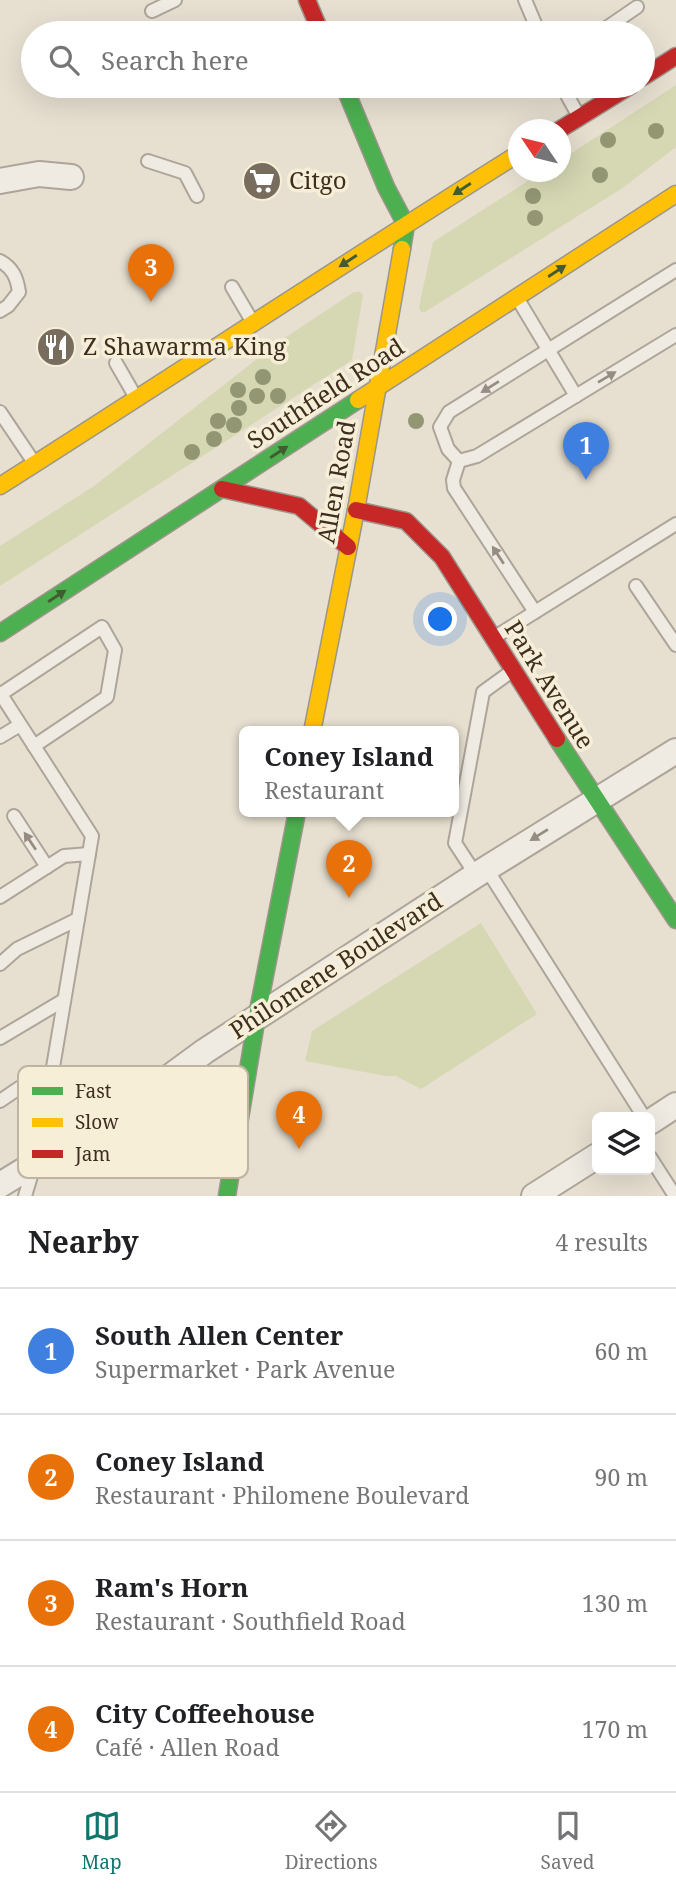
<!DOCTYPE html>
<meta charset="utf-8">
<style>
:root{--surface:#fff;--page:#f6f6f6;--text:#202124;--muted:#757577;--line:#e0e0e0;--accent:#0f766e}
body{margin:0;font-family:"Noto Serif",serif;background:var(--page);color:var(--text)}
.controls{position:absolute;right:21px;bottom:21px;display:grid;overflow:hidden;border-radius:10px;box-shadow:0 7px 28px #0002}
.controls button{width:63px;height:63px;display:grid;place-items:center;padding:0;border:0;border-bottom:2px solid var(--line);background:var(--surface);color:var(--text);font:35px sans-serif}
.compass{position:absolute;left:508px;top:119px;width:63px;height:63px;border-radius:50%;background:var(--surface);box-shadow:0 7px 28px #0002;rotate:305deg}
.you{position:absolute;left:441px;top:620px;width:24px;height:24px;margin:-18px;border:5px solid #fff;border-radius:50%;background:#1a73e8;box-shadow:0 0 0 10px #1a73e833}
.badge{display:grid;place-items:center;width:46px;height:46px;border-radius:50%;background:var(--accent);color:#fff;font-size:23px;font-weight:700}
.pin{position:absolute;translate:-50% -58px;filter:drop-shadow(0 2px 4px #0008)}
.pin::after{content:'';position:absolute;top:37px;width:24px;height:21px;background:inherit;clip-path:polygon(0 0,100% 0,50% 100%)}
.popup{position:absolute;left:239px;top:726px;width:220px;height:91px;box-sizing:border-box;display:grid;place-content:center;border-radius:10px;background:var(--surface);filter:drop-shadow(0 2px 5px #0005);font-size:23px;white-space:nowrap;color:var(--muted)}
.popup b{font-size:26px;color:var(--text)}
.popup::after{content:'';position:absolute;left:50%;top:100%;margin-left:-14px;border:14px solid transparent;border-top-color:var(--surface)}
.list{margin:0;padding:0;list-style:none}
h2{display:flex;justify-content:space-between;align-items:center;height:91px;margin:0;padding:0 28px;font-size:30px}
h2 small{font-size:23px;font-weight:400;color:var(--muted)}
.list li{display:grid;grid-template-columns:46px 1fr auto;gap:21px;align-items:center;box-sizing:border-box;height:126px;padding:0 28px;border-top:2px solid var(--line)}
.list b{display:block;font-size:26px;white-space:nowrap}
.list p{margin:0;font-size:23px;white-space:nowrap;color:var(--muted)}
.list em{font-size:23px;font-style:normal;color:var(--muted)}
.icon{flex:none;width:38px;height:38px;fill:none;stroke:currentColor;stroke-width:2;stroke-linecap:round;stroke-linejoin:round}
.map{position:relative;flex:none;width:676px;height:1196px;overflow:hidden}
.search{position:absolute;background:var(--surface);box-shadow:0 7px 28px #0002;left:21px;right:21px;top:21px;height:77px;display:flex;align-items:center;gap:18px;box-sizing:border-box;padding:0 24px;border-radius:38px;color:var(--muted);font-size:26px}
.sheet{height:595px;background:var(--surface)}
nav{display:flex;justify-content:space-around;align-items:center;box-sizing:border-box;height:98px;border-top:2px solid var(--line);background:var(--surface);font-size:19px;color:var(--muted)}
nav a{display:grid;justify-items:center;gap:4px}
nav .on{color:var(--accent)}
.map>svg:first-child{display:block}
.green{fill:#d6d7b3}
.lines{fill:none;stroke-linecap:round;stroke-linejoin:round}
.lane-casing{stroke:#ada599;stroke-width:16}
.street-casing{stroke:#ada599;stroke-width:28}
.fast-casing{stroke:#9c958a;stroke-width:19}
.slow-casing{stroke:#9c958a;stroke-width:19}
.jam-casing{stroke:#9c958a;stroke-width:19}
.lane{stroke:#efebe3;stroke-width:12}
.street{stroke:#efebe3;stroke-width:24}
.fast{stroke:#4caf50;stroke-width:16}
.slow{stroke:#ffc107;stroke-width:16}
.jam{stroke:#c62828;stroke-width:16}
.tree{fill:#929673}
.oneway{fill:#425b31}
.oneway2{fill:#968c82}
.labels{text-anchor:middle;stroke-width:7;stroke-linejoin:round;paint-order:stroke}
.poi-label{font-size:24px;fill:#3d2e20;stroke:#f7eed8;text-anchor:start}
.street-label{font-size:24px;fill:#3d2e20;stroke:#f7eed8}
.key{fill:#f7eed8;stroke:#bfb4a1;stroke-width:2}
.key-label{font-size:19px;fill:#3d2e20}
</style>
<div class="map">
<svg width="676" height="1196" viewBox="0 0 676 1196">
<rect width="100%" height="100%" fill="#e7e0d1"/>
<g class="green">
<polygon points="676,85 676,147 624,187 425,312 421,312 419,307 433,242 542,172 560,172 561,160"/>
<polygon points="354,292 360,292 363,295 352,360 0,586 0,546 94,486 280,341"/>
<polygon points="481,923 537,1014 421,1089 396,1076 386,1076 305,1061 312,1031"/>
</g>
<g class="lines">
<defs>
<g id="lane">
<polyline points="525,0 539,33"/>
<polyline points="152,11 175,0"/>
<polyline points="599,33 637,7"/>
<polyline points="562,86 577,113"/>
<polyline points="148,161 185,173 197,196"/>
<path d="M0,261C13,268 17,278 19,292L8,306L0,311"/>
<polyline points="676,270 449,412 440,427 448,449 459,461 477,456 676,335"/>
<polyline points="232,287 252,321"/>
<polyline points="519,301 576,396"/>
<polyline points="116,363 135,396"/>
<polyline points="0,412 33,461"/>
<polyline points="459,461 453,480 454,488 535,612"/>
<polyline points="636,586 676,645"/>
<polyline points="495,637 676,524"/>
<polyline points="0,693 92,836 50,1085 35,1163 25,1196"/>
<polyline points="1,694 102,627 115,650 107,697 34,746"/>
<polyline points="0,737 20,725"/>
<polyline points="14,816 47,867"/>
<polyline points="486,868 644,1117"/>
<polyline points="476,875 455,843 483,692 512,671"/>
<polyline points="0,897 64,856 89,854"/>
<polyline points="0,964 17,949 78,919"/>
<polyline points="0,1038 64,1000"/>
<polyline points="0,1101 19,1088 50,1085"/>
<polyline points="650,1157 675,1196"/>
</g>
<g id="street">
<polyline points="0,181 39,174 71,177"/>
<polyline points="650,1122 676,1105"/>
<polyline points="0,1185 134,1103 205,1051 476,875 676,751"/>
<polyline points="534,1196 597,1156"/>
</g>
<g id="fast">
<polyline points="344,86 386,187 406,225 402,249"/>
<polyline points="0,633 358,400"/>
<polyline points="557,739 676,920"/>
<polyline points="227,1196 257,1016 297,812"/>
</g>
<g id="slow">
<polyline points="358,400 676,194"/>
<path d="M0,486C173,376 344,263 518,154"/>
<polyline points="312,732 356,510 402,249"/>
</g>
<g id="jam">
<polyline points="307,0 321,33"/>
<polyline points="643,77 676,56"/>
<polyline points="559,130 630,86"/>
<polyline points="222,489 299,506 348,547"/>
<polyline points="356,510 406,521 442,557 557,739"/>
</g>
</defs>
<use href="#lane" class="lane-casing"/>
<use href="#street" class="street-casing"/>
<use href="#fast" class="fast-casing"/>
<use href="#slow" class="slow-casing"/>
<use href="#jam" class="jam-casing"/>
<use href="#lane" class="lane"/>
<use href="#street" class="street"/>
<use href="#fast" class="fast"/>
<use href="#slow" class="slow"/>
<use href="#jam" class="jam"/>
</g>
<g class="tree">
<circle cx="656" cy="131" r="8"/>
<circle cx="608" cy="140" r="8"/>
<circle cx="600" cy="175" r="8"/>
<circle cx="533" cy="196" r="8"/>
<circle cx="535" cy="218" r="8"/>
<circle cx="263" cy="377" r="8"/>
<circle cx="238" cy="390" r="8"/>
<circle cx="257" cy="396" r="8"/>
<circle cx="278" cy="396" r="8"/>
<circle cx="239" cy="408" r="8"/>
<circle cx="218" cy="421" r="8"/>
<circle cx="416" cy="421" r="8"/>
<circle cx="234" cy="425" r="8"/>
<circle cx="214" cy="439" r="8"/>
<circle cx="192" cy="452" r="8"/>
</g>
<defs><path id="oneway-solid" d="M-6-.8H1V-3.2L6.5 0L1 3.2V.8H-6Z" transform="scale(1.75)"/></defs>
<g class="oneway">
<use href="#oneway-solid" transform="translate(462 189) rotate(147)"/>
<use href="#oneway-solid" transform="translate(348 261) rotate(147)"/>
<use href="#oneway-solid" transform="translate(557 271) rotate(-33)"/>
<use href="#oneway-solid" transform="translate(279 452) rotate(-33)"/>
<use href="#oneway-solid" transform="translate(57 596) rotate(-33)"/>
</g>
<g class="oneway2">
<use href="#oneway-solid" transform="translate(607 377) rotate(-31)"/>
<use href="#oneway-solid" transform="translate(490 387) rotate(148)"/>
<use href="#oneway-solid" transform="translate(498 555) rotate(-123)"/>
<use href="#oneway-solid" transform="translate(539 835) rotate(148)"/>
<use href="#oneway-solid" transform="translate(30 841) rotate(-124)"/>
</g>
<defs>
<symbol id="supermarket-disc" viewBox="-11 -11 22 22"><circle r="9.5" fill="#786c5e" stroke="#f7eed8"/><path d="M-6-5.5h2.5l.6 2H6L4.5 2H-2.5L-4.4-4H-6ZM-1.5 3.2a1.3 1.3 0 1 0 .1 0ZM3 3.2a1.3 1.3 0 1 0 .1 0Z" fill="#fff"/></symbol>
<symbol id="restaurant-disc" viewBox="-11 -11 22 22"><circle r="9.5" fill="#786c5e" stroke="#f7eed8"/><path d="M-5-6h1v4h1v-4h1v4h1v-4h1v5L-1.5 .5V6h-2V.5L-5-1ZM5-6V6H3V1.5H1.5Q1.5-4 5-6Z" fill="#fff"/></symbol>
</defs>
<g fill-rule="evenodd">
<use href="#supermarket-disc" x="240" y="159" width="44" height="44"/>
<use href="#restaurant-disc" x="34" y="325" width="44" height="44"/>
</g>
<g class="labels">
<g class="poi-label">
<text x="289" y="189">Citgo</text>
<text x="83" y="355">Z Shawarma King</text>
</g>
<g class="street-label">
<text transform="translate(326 394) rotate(-33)" y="8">Southfield Road</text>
<text transform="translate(337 482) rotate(-80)" y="8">Allen Road</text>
<text transform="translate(549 685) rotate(58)" y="8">Park Avenue</text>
<text transform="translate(336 966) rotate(-33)" y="8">Philomene Boulevard</text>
</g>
</g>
<rect x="18" y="1066" width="230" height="112" rx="10" class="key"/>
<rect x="32" y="1087" width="31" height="8" fill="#4caf50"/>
<rect x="32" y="1118" width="31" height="9" fill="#ffc107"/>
<rect x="32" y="1150" width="31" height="8" fill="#c62828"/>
<g class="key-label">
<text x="75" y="1098">Fast</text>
<text x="75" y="1129">Slow</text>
<text x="75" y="1161">Jam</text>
</g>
</svg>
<div class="controls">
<button><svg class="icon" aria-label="layers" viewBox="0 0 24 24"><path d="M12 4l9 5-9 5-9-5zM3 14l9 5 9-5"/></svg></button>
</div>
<svg class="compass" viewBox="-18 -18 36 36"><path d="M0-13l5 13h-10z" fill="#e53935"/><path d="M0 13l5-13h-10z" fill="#757577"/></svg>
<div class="you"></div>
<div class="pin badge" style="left:586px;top:480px;background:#3f7fe0">1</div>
<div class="pin badge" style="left:349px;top:898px;background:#e8710a">2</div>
<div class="popup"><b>Coney Island</b>Restaurant</div>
<div class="pin badge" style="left:151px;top:302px;background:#e8710a">3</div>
<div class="pin badge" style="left:299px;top:1149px;background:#e8710a">4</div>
<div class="search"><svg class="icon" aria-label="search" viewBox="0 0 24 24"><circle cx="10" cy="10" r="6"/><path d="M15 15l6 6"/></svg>Search here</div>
</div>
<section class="sheet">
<h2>Nearby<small>4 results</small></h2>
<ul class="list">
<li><span class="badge" style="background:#3f7fe0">1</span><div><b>South Allen Center</b><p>Supermarket · Park Avenue</p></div><em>60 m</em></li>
<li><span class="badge" style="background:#e8710a">2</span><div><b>Coney Island</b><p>Restaurant · Philomene Boulevard</p></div><em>90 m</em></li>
<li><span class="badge" style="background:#e8710a">3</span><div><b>Ram's Horn</b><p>Restaurant · Southfield Road</p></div><em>130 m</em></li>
<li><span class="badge" style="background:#e8710a">4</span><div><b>City Coffeehouse</b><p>Café · Allen Road</p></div><em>170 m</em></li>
</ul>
</section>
<nav>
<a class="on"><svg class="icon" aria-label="map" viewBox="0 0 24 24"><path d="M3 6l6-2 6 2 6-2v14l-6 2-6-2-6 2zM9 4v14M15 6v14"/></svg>Map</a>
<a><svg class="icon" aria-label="directions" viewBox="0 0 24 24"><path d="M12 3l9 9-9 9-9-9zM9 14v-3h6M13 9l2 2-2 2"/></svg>Directions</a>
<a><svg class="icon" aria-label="saved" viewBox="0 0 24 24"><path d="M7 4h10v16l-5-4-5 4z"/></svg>Saved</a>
</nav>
